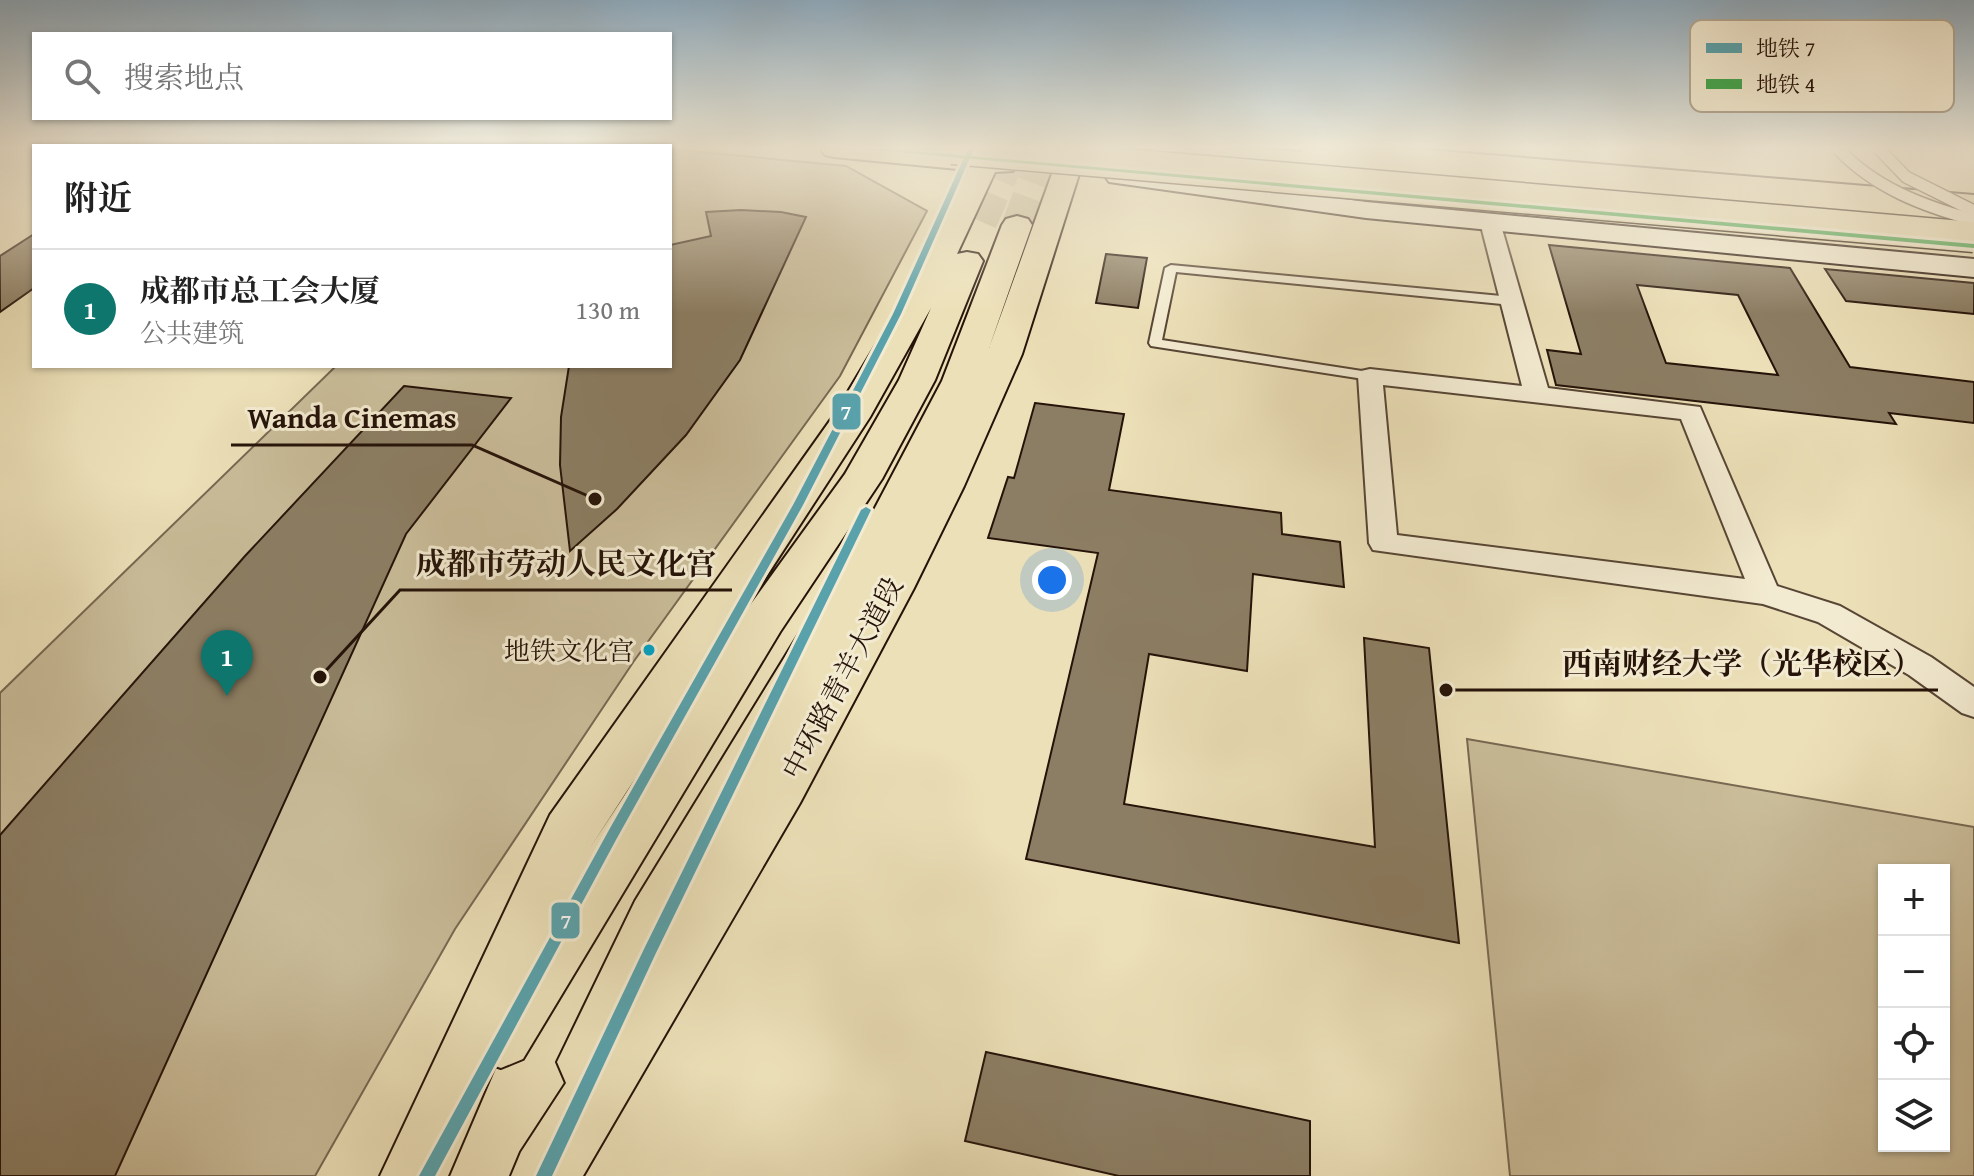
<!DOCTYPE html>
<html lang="zh">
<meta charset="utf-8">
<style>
:root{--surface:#fff;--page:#f2f2f2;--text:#222;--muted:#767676;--line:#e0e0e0;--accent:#0f766e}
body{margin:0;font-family:"Gentium Book Plus","Noto Serif SC",serif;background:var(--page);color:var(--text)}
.controls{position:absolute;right:24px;bottom:24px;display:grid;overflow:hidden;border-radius:0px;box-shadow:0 2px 6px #0004}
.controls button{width:72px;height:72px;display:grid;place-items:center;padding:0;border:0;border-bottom:2px solid var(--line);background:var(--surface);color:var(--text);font:40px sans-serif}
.you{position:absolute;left:1052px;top:580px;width:28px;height:28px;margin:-20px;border:6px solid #fff;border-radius:50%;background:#1a73e8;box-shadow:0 0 0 12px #1a73e833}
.badge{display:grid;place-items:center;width:52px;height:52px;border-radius:50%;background:var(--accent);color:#fff;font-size:26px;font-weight:700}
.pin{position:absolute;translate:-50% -66px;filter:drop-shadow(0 2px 4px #0008)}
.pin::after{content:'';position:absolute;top:42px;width:28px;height:24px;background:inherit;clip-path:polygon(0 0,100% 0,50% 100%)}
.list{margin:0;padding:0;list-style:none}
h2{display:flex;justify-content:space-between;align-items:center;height:104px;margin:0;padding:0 32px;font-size:34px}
h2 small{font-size:26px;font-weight:400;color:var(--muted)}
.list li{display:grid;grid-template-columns:52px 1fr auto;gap:24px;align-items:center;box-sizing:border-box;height:120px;padding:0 32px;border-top:2px solid var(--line)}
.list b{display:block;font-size:30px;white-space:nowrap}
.list p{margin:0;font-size:26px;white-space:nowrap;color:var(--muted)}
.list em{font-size:26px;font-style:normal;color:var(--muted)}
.icon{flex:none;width:44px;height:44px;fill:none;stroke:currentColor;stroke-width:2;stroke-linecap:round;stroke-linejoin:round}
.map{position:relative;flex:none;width:1974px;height:1176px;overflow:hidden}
.search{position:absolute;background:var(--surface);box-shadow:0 2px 6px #0004;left:32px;top:32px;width:640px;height:88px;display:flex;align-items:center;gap:20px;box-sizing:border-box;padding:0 28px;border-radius:0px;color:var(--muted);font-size:30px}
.panel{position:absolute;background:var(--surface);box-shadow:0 2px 6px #0004;left:32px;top:144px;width:640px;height:224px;border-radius:0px}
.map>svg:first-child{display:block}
.green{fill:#cabd9a;stroke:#786852;stroke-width:2;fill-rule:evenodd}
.building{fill:#8c7e64;stroke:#251309;stroke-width:2;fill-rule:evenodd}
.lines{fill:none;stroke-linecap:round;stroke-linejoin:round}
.primary-tunnel{stroke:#cec19e;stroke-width:30;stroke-dasharray:30 15;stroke-linecap:butt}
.lane-casing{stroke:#574635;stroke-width:4}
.street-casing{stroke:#574635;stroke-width:4}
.secondary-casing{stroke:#251309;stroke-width:4}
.primary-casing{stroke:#251309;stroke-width:4}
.highway-casing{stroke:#251309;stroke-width:4}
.lane{fill:#f3ebd1;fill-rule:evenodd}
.street{fill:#f3ebd1;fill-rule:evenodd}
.secondary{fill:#f3ebd1;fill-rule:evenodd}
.primary{fill:#ece0b8;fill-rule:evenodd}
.highway{fill:#ece0b8;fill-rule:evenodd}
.lane-bridge-casing{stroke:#574635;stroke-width:14;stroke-linecap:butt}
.highway-bridge-casing{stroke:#251309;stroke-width:33;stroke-linecap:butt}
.lane-bridge{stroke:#f3ebd1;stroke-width:11}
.highway-bridge{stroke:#ece0b8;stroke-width:30}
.metro-1-casing{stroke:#f3ebd1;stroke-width:6}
.metro-2-casing{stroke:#f3ebd1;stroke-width:6}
.metro-1{fill:#59a2ac;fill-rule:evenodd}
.metro-2{fill:#42a74e;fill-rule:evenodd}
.bus-dot{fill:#02a2c4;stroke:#f3ebd1;stroke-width:3}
.labels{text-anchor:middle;stroke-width:6;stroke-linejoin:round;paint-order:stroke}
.bus-label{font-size:26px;fill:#251309;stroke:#f3ebd1;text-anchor:end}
.street-label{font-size:28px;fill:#251309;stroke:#f3ebd1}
.key{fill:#f3ebd1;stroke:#b5aa95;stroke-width:2}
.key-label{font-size:22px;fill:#251309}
.leader{fill:none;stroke:#251309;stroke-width:3}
.callout-dot{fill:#251309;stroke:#f3ebd1;stroke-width:3}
.callout-label{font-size:30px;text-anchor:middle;font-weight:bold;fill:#251309;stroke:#f3ebd1;stroke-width:6;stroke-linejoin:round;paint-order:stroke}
.line-badge{stroke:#f3ebd1;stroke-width:3}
.badge-label{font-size:22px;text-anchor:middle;font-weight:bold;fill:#fff}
</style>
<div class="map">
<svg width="1974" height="1176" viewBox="0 0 1974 1176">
<rect width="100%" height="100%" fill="#ece0b8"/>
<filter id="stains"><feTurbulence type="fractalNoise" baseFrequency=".0025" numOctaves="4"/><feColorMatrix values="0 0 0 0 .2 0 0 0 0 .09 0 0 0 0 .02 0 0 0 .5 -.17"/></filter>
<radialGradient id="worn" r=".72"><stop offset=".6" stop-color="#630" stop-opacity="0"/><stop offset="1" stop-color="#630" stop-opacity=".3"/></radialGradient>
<g class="green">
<polygon points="670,149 846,166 927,211 840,376 634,661 455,929 315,1176 0,1176 0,693 336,366 670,366"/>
<path d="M1467,739L1974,827V1176H1510ZM1884,870H1944V1146H1884Z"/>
</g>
<g class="building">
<polygon points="741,210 781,212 806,217 740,360 686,435 617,509 570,551 560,465 561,417 569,366 670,366 670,245 711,236 706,212"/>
<polygon points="34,234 34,288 0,312 0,256"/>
<path d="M1549,245L1790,268L1850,367L1974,382V423L1889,413L1896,424L1556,385L1547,350L1581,354ZM1637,285L1738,295L1778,375L1666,363Z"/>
<polygon points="1106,254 1147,258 1138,308 1096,303"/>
<polygon points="1825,269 1974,283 1974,314 1846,301"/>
<polygon points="404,386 511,398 406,534 115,1176 0,1176 0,835 245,556"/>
<polygon points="1035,403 1124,414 1109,490 1281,513 1282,534 1340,542 1344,587 1253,574 1247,671 1149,654 1124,804 1375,847 1364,638 1429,648 1459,943 1026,859 1098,553 988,538 1008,477 1014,478"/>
<polygon points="986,1052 1310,1121 1310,1176 1119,1176 965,1141"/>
</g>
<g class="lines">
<g class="primary-tunnel">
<polyline points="982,222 1014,149"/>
<polyline points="1017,225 1045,149"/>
</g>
<defs>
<polygon id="lane" points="1171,265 1512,297 1518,301 1512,305 1176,272 1162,340 1375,373 1376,376 1370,380 1151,346 1149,343 1165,268"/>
<path id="street" d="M1490,216L1500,222L1548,388L1700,407L1777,586L1840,606L1931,657L1974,687V717L1962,713L1909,675L1818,622L1763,604L1373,550L1369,543L1358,376L1361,371L1370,369L1522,386L1480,222ZM1383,385L1681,419L1745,579L1397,535Z"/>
<polygon id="secondary" points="1118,168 1366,202 1974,259 1974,277 1366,218 1109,182 1105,176 1109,170"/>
<g id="primary">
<path d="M821,149H923L976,154L978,149H1005L1002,157L1013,159L1017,165L1013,171L995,172L957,254L967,252L978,254L983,261L935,380L882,479L780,632L523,1059L501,1068L495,1066L448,1176H380L550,815L834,415L907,293L968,170L834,157L825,155ZM931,308L899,380L845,474L748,608L588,851L870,417Z"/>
<polygon points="1061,149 1087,149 1022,354 964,486 914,588 800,803 583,1176 511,1176 521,1152 566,1083 557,1062 635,901 867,523 942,381 1002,225 1006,219 1017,216 1028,219 1032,225 989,348"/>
<polygon points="1301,149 1416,149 1974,195 1974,213 1314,157 1305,155"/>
</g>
<polygon id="highway" points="1149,149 1263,149 1974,208 1974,226 1162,157 1153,155"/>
</defs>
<use href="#lane" class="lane-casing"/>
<use href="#street" class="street-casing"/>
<use href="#secondary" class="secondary-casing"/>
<use href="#primary" class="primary-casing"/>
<use href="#highway" class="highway-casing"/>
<use href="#lane" class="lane"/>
<use href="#street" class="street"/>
<use href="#secondary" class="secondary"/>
<use href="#primary" class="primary"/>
<use href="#highway" class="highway"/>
<defs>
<g id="lane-bridge">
<path d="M1838,149C1875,188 1923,206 1974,220"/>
<polyline points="1879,149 1906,177 1974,211"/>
</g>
<polyline id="highway-bridge" points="952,149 1974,237"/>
</defs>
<use href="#lane-bridge" class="lane-bridge-casing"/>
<use href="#highway-bridge" class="highway-bridge-casing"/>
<use href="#lane-bridge" class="lane-bridge"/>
<use href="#highway-bridge" class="highway-bridge"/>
<defs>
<g id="metro-1">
<polygon points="968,149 974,149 901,314 803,505 617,838 435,1176 419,1176 609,830 793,505 893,314"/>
<polygon points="866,507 871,510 655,955 552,1176 536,1176 645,947 861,510"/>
</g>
<polygon id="metro-2" points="861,149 889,149 1974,244 1974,248"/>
</defs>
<use href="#metro-1" class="metro-1-casing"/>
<use href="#metro-2" class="metro-2-casing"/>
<use href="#metro-1" class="metro-1"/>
<use href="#metro-2" class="metro-2"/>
</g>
<linearGradient id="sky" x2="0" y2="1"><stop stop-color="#8eaabd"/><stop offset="0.47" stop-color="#f6f1df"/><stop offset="1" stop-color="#f6f1df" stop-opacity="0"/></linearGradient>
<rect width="1974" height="314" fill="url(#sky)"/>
<circle class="bus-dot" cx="649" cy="650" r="7"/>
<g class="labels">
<g class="bus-label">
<text x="634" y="660">地铁文化宫</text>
</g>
<g class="street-label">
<text transform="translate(842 678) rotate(-62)" y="10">中环路青羊大道段</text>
</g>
</g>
<rect x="1690" y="20" width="264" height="92" rx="12" class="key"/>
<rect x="1706" y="43" width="36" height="10" fill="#59a2ac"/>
<rect x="1706" y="79" width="36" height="10" fill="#42a74e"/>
<g class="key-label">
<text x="1756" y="56">地铁 7</text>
<text x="1756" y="92">地铁 4</text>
</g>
<path class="leader" d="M595 499L472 445H231M320 677L400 590H732M1446 690L1546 690H1938"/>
<g class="callout-dot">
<circle cx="595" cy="499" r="8"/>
<circle cx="320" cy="677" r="8"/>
<circle cx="1446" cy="690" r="8"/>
</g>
<g class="callout-label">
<text x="352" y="428">Wanda Cinemas</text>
<text x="566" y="574">成都市劳动人民文化宫</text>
<text x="1742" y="674">西南财经大学（光华校区）</text>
</g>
<g class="line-badge">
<rect x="831" y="392" width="31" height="39" rx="8" fill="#59a2ac"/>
<rect x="550" y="901" width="31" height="39" rx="8" fill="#59a2ac"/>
</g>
<g class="badge-label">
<text x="846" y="419">7</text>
<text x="566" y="928">7</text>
</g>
<rect width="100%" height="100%" filter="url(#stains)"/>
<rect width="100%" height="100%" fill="url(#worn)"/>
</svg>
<div class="controls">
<button>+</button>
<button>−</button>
<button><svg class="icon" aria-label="locate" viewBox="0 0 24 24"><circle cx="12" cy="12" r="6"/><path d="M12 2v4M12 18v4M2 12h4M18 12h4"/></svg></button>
<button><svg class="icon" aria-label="layers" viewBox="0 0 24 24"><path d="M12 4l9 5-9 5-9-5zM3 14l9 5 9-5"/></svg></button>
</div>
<div class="you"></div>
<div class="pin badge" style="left:227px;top:696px">1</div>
<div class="search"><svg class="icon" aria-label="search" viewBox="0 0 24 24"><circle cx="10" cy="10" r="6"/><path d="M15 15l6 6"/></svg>搜索地点</div>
<section class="panel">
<h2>附近<small></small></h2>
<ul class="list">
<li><span class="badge">1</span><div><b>成都市总工会大厦</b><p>公共建筑</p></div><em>130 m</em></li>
</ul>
</section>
</div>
